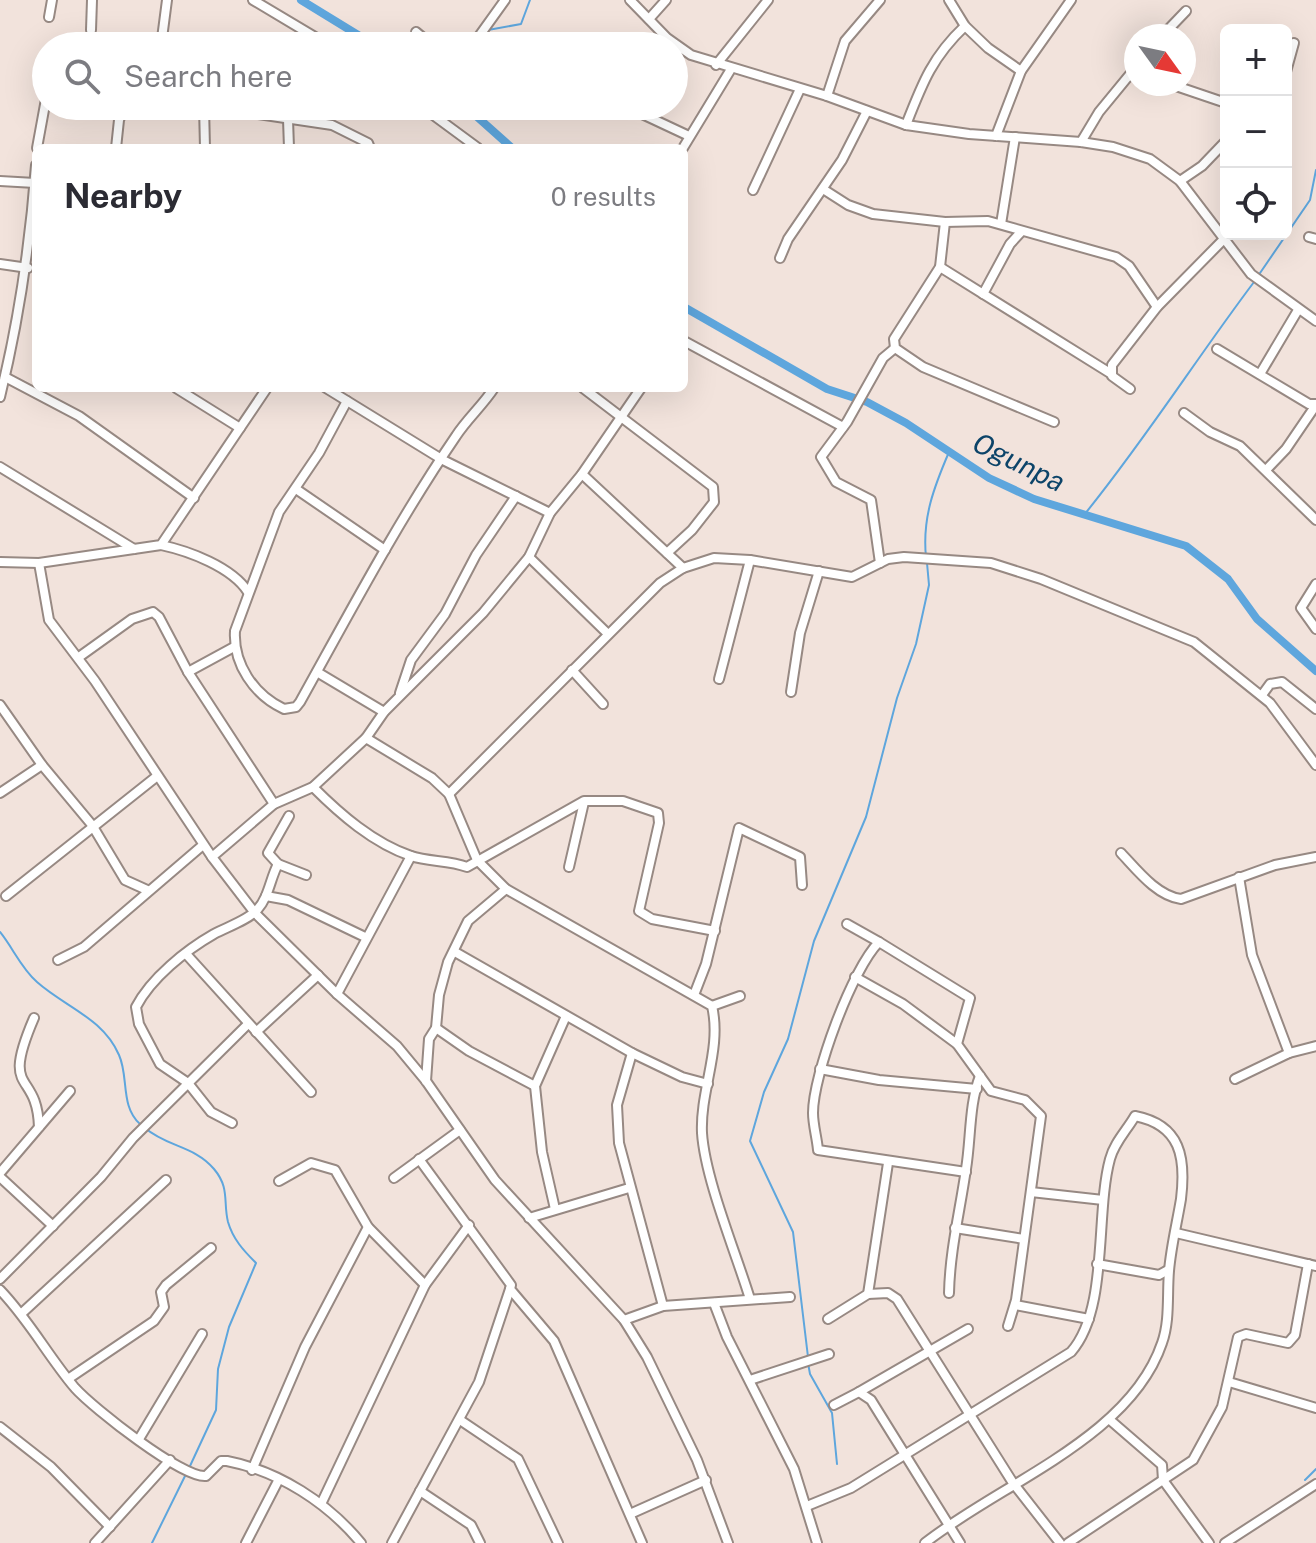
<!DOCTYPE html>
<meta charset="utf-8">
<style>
:root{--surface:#fff;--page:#f2f2f3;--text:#2b2b33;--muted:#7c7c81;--line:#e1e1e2}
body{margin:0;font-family:"Public Sans",sans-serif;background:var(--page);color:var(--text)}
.controls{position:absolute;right:24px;top:24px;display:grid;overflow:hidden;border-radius:12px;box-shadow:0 8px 32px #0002}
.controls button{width:72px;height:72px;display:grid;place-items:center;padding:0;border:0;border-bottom:2px solid var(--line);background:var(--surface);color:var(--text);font:40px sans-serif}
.compass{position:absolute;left:1124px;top:24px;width:72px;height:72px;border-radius:50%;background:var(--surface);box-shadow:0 8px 32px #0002;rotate:123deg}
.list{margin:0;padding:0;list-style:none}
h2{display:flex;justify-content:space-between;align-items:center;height:104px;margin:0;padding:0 32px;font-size:34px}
h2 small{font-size:26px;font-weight:400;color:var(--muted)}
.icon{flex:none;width:44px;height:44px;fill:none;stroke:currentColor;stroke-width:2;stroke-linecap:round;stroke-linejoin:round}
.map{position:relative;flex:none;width:1316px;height:1543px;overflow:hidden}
.search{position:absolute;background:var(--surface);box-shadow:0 8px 32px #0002;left:32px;top:32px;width:656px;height:88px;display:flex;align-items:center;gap:20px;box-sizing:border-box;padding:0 28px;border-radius:44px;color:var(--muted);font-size:30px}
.panel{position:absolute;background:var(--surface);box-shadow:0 8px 32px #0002;left:32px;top:144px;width:656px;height:248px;border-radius:12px}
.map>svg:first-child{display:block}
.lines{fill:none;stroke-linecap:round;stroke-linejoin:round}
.stream{stroke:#5ea6dd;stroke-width:2}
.canal{stroke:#5ea6dd;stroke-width:8}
.minor-casing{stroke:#978983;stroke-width:12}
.minor{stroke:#fff;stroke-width:8}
.labels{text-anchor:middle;stroke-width:7;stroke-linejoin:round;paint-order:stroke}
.water-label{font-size:28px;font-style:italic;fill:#0c4469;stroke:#f2e3dc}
</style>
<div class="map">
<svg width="1316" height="1543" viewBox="0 0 1316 1543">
<rect width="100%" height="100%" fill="#f2e3dc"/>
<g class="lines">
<g class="stream">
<polyline points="488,30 521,24 530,0"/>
<polyline points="1258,276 1310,200 1316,170"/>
<path d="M1084,515C1145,440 1196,359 1254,282"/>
<path d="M926,557C922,518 934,487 949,452"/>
<path d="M0,932C13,948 21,968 37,982C65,1007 103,1018 119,1055C129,1077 120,1106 140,1124"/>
<path d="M145,1128C167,1147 195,1146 214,1169C230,1188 223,1202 228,1222C233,1239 243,1250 256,1263L229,1327L218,1369L216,1410L190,1466"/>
<polyline points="808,1357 793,1232 750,1141 764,1092 788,1039 814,941 866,817 897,698 916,644 929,585 927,563"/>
<polyline points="808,1363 810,1374 832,1413 837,1464"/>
<polyline points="1305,1480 1316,1469"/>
<polyline points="152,1543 187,1472"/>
</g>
<g class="canal">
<polyline points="301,0 376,46"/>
<polyline points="465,106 512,148"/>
<polyline points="684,307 827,389 867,402 906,423 989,478 1034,499 1186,546 1228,579 1257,619 1316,671"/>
</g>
<defs>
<g id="minor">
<polyline points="253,0 330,46"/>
<polyline points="630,0 667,38 691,55 827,96 906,125 969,134 1081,142 1113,147 1150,159 1180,181 1251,274 1316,321"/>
<polyline points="949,0 965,26 988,48 1021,71"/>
<polyline points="49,17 52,0"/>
<polyline points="649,19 666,0"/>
<polyline points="91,30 92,0"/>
<polyline points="416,32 433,46"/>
<polyline points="1162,36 1186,11"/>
<polyline points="161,46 167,0"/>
<polyline points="472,46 505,0"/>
<polyline points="716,65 768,0"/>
<polyline points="1286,72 1294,43"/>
<polyline points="1170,84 1226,103"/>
<polyline points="827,96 845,41 880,0"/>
<polyline points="204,106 205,148"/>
<polyline points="205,106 332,125 368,143 370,148"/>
<polyline points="421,106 478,148"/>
<polyline points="625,106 689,136"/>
<polyline points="288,119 289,148"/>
<path d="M906,125C922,84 932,57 965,26"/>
<polyline points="996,136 1021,71 1071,0"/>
<polyline points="1081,142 1099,112 1136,67"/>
<polyline points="37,148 46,99"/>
<polyline points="116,148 119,120 125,106"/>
<polyline points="683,148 731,69"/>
<polyline points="0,181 35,183"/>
<polyline points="1180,181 1202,166 1226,141"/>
<polyline points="823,189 848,205 873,214 945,222 988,221 1116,257 1129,266 1157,307"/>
<polyline points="753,190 800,89"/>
<polyline points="945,222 940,267 894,339 895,348 923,367 1054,422"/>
<polyline points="1001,224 1015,137"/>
<polyline points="1309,237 1316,239"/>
<polyline points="780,258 788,239 842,160 867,111"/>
<polyline points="0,264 28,268"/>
<polyline points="940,267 1110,373"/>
<polyline points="983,294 1010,244 1021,232"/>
<polyline points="684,341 843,427"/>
<polyline points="1217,349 1309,404 1316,404"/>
<polyline points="1260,374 1298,310"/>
<polyline points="5,377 79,416 194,498"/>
<polyline points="176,388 240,428"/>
<polyline points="326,388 443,460 550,513"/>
<polyline points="583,388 713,487 714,502 692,530 667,553"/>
<polyline points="1130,389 1112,376 1112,365 1157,307 1224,239"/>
<path d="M0,397C19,320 30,245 36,165"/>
<path d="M347,401L319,453L279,512L235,631C233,664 254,695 284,709L296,707L300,702C350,612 398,521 456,436C467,419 483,405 494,388"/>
<polyline points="1184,413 1210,432 1240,446 1316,520"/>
<polyline points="0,467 134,549"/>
<polyline points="1266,470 1286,449 1316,405"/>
<polyline points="582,474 683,568"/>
<polyline points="296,489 385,550"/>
<path d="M161,545C189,551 232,567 248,592"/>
<polyline points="529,557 608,634"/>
<polyline points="0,562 39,563 161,545 267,388"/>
<polyline points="39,563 49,620 95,681 212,857"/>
<polyline points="880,563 871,500 836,482 821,457 847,422 883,358 895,348"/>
<polyline points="1316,584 1301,608 1316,629"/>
<polyline points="79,657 132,619 153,612 159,617 188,672 274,804"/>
<polyline points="572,670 603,704"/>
<polyline points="188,672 234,647"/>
<polyline points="317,672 384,712"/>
<polyline points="719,679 750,560"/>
<polyline points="791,692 800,633 819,571"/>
<polyline points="400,693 411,660 445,614 476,555 516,496"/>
<polyline points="1262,695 1270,684 1282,682 1316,709"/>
<polyline points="0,705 42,765 92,825 125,880 147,890"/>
<polyline points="366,738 384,712 483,613 529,557 550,513 582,474 641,388"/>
<path d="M313,787C340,814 373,843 411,856C429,862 449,860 467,867L584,801H623L658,813L659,823L639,911L652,919L715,931"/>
<polyline points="0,793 42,765"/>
<path d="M449,794L477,860L506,889L712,1006C722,1049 700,1090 702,1133C705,1179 736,1253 750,1299"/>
<path d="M1121,853C1137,870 1157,896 1181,899L1275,865L1316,857"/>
<polyline points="278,864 306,875"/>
<polyline points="569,867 584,802"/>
<polyline points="1239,877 1252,955 1289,1053"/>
<polyline points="6,896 156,777"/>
<polyline points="266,896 288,900 365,937"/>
<polyline points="847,924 879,942"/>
<polyline points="455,952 632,1053 682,1077 708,1084"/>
<polyline points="187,955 311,1092"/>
<polyline points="58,960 84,947 203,845"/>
<polyline points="855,977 903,1004 957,1044"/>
<polyline points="337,994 411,856"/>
<polyline points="694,995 706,964 739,828 800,857 802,885"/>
<polyline points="712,1006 740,996"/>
<path d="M34,1018C0,1097 37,1068 39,1127"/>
<polyline points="436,1028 469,1051 535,1086"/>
<polyline points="256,1032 318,975"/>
<polyline points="632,1053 617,1105 619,1143 663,1306"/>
<polyline points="820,1069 879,1080 977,1089"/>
<polyline points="1235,1079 1289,1053 1316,1046"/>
<polyline points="426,1081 429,1039 436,1028 439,995 448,962 468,921 506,889"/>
<path d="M232,1123L211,1112L188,1083L160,1064L139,1024L136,1007C151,978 186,950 214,934C227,927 248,920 257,910C269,897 270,879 278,864L268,853L289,816"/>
<polyline points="419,1159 511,1285 510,1289 554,1341 642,1543"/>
<path d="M966,1172L818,1150C817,1138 813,1125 813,1113C813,1075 852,969 879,942L970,998L957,1044L991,1091L1025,1100L1041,1116L1016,1300L1008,1326"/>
<polyline points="0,1173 70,1091"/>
<polyline points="0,1177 53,1226"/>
<polyline points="394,1178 460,1130"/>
<polyline points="279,1181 311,1163 335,1170 368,1227 425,1285"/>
<polyline points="1031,1192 1103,1200"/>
<polyline points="555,1209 542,1152 535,1086 566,1016"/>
<polyline points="529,1218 629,1188"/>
<polyline points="955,1228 1024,1239"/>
<polyline points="1176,1233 1316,1266"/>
<polyline points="1097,1264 1159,1275 1168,1270"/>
<polyline points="0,1279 101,1177 133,1138 248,1024"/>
<path d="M0,1290C29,1320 48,1356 75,1388C93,1408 183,1479 206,1476L221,1461H227C279,1471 328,1503 361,1543"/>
<path d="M949,1293C950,1250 960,1211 966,1169C971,1139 969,1104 980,1076"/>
<polyline points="868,1294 888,1293 897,1299 1013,1483 1060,1543"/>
<polyline points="714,1303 727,1337 794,1469 817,1543"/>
<polyline points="1015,1305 1089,1319"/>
<polyline points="22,1313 166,1180"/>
<polyline points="828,1319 868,1294 888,1163"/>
<polyline points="624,1320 663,1306 790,1297"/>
<polyline points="68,1379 154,1321 164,1307 161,1292 166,1285 211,1248"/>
<polyline points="750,1380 829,1354"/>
<polyline points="1229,1382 1316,1408"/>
<polyline points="859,1392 968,1329"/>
<polyline points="834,1405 859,1392 871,1400 960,1543"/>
<polyline points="460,1420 518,1459 558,1543"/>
<polyline points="1110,1420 1162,1465 1163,1480 1209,1543"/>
<polyline points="0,1427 51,1467 110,1527"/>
<polyline points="139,1439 202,1334"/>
<polyline points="252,1470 305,1347 368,1227"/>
<polyline points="420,1491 471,1525 480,1543"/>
<polyline points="322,1502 425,1285 469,1225"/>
<path d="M807,1506L851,1488L1071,1352C1109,1309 1095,1214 1110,1159C1114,1143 1127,1130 1135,1116C1181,1125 1186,1158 1181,1199C1177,1223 1171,1247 1169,1271C1167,1295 1170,1321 1162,1343C1130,1438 1001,1483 925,1543"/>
<polyline points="630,1514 706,1480"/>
<polyline points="95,1543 170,1460"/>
<polyline points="246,1543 278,1481"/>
<polyline points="392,1543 479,1382 510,1289"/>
<polyline points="728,1543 697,1460 647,1357 624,1320 495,1180 426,1081 397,1046 337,994 255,913 212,857 274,804 313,787 366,738 432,778 449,794 660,583 683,568 714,558 750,560 852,577 888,559 904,557 991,563 1041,579 1194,642 1270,703 1316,765"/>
<polyline points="1068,1543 1193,1460 1222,1407 1238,1337 1246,1334 1288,1343 1295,1335 1308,1264"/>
<polyline points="1225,1543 1316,1484"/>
</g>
</defs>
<use href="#minor" class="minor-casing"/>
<use href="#minor" class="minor"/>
</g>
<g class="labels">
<g class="water-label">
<text transform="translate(1019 462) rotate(26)" y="10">Ogunpa</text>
</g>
</g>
</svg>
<div class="controls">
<button>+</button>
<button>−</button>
<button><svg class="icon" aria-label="locate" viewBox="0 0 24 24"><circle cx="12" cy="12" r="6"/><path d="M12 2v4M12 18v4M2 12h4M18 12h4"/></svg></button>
</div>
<svg class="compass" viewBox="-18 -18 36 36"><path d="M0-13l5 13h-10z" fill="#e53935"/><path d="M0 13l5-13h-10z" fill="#7c7c81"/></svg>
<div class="search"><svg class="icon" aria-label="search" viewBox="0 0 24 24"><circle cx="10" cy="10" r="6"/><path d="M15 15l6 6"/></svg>Search here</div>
<section class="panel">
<h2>Nearby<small>0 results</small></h2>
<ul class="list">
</ul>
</section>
</div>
